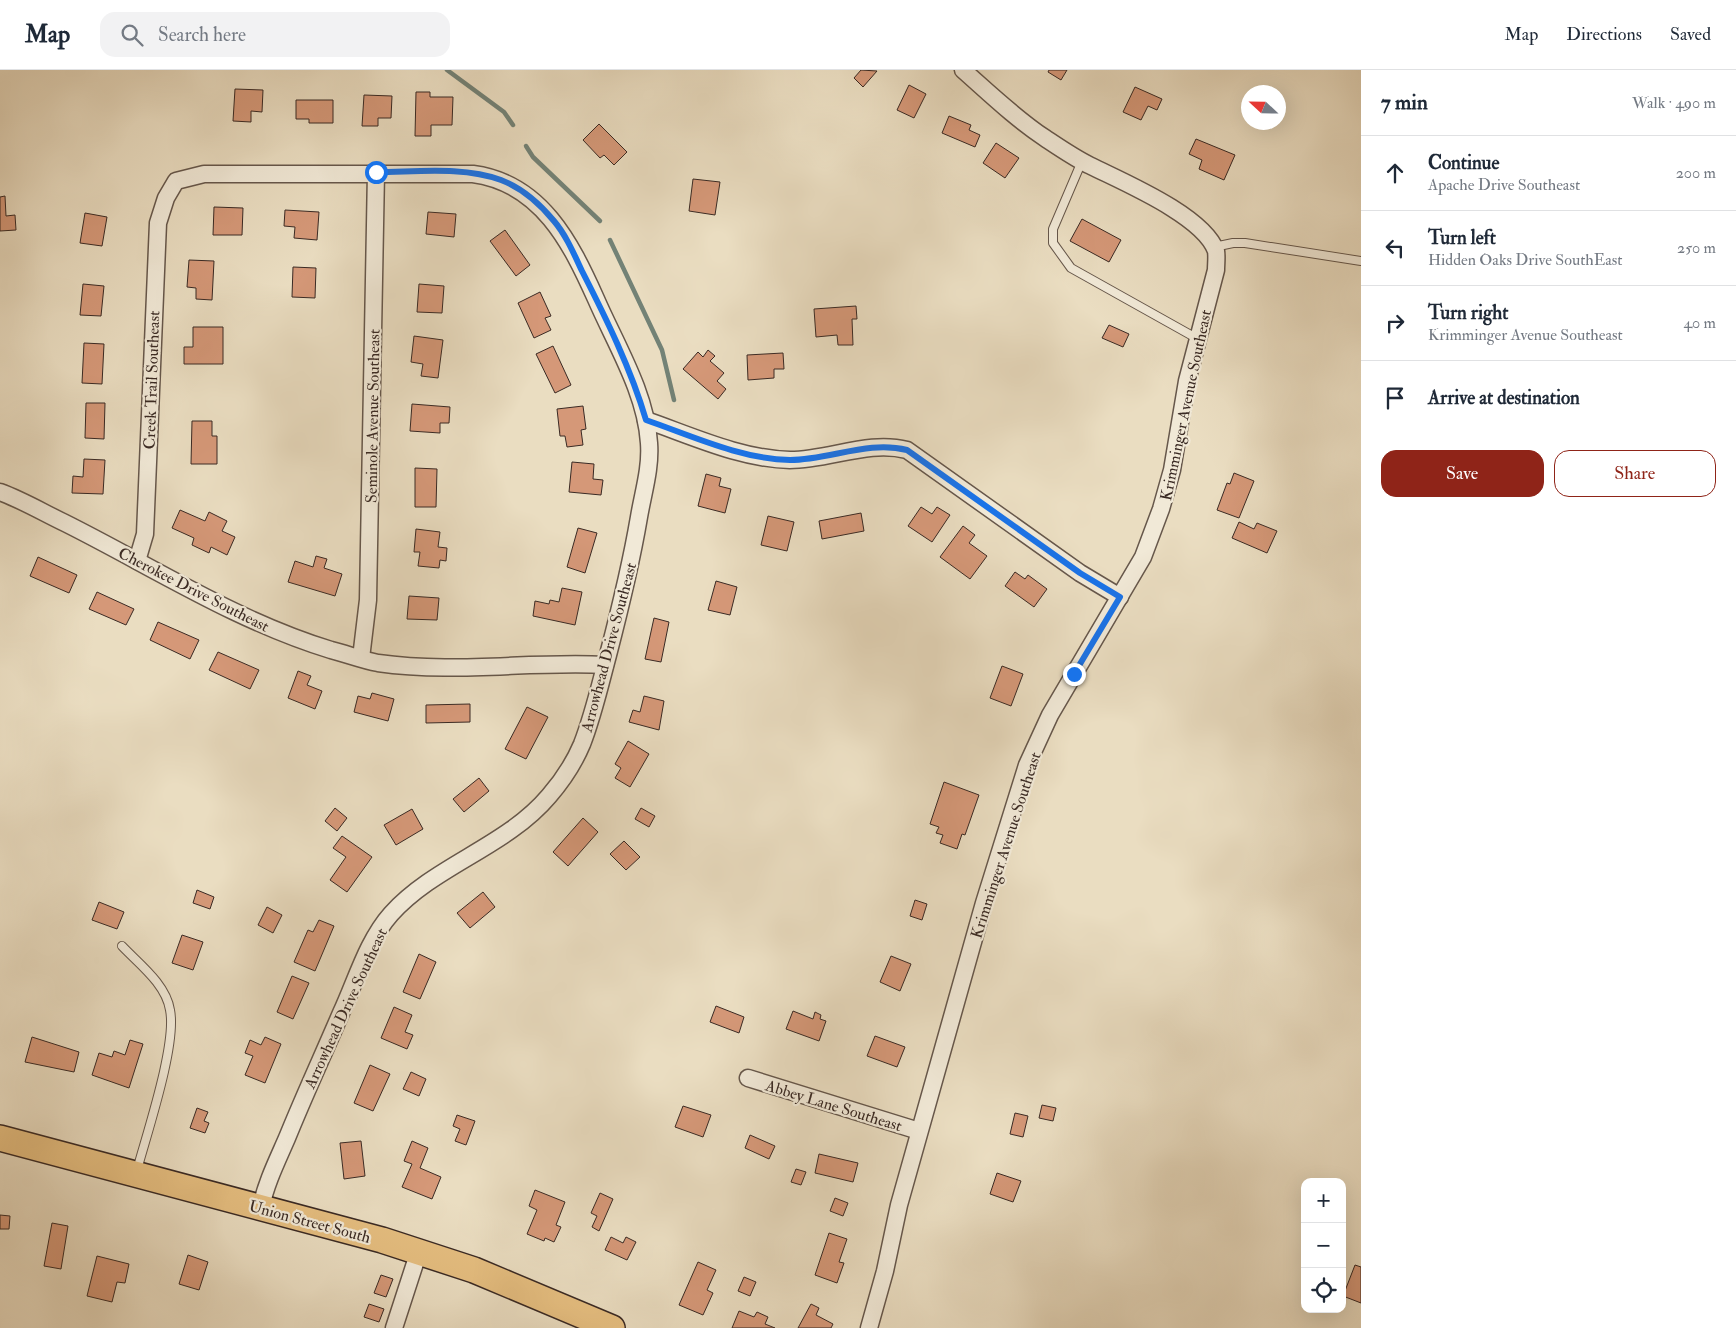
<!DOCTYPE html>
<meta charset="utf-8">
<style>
:root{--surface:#fff;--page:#f2f2f3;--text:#1f2937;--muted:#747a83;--line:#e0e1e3;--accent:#8f2418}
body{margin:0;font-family:"IM FELL Double Pica",serif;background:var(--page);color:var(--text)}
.controls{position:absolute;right:15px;bottom:15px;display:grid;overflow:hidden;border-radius:10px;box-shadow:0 5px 20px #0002}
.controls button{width:45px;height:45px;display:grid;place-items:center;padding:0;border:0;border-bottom:1px solid var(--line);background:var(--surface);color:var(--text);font:25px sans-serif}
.compass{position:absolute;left:1241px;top:15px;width:45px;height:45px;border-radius:50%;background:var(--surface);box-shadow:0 5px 20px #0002;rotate:292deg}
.stop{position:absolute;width:15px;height:15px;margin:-11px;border:4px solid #1a73e8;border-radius:50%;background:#fff}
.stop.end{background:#1a73e8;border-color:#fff;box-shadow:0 1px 5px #0008}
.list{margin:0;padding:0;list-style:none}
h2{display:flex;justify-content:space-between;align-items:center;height:65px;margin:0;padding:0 20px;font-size:21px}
h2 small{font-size:16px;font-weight:400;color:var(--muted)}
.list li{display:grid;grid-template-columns:32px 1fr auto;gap:15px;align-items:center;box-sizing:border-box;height:75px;padding:0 20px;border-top:1px solid var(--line)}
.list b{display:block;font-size:19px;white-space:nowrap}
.list p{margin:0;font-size:16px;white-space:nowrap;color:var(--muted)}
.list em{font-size:16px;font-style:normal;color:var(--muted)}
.actions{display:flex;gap:10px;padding:15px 20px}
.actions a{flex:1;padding:11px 0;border:1px solid var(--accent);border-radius:15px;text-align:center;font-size:18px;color:var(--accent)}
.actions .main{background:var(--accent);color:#fff}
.icon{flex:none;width:28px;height:28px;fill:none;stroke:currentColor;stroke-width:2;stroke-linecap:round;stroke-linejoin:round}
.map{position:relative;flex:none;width:1361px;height:1258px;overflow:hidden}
header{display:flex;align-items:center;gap:30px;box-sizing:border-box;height:70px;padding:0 25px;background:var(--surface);border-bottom:1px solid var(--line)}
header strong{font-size:24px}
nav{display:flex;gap:28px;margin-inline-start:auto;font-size:18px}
.search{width:350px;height:45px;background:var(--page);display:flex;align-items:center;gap:12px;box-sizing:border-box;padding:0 18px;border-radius:15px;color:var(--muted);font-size:19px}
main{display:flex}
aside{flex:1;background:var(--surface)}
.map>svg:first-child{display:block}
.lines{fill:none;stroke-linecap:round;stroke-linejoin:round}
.stream{stroke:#738276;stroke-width:4.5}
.building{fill:#d59878;stroke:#3a2a24}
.lane-casing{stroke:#66574b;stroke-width:10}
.street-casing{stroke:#66574b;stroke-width:19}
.primary-casing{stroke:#3a2a24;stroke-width:28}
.lane{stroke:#f1e9d7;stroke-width:8}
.street{stroke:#f1e9d7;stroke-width:16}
.primary{stroke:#e5be80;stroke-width:25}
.route{stroke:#1a73e8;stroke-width:6}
.labels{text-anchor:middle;stroke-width:4.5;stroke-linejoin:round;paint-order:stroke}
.street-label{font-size:16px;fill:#3a2a24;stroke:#f1e9d7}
</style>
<header>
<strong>Map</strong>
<div class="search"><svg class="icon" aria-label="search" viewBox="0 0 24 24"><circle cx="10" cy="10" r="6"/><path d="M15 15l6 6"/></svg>Search here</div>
<nav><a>Map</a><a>Directions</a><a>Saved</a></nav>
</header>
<main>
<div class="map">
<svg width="1361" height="1258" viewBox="0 0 1361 1258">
<rect width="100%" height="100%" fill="#eaddc1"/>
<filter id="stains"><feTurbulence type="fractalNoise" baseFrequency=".004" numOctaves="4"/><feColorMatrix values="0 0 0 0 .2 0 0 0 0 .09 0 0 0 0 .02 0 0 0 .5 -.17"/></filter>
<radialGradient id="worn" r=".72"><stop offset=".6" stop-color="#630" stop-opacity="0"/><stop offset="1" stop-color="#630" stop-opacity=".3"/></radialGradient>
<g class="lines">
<g class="stream">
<polyline points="447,0 504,42 513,55"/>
<polyline points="526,76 533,87 600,151"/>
<polyline points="610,170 662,280 674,330"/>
</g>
</g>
<g class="building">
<polygon points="861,0 877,1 863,17 854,8"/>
<polygon points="1049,0 1067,0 1061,10 1048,2"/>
<polygon points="909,15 926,24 914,48 897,40"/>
<polygon points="1135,17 1162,29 1157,40 1148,36 1141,50 1123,42"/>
<polygon points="235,19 263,20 262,42 251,41 251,52 233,51"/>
<polygon points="416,22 430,22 430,27 453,27 452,55 431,55 431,66 415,66"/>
<polygon points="364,25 392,26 391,48 378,48 378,56 362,56"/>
<polygon points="296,30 333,30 333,53 309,53 309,49 296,49"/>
<polygon points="949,46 971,55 969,60 980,65 975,77 942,63"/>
<polygon points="599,54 627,82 614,95 604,85 600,88 583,70"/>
<polygon points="1196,69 1235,85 1224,110 1199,99 1202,90 1189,84"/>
<polygon points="996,73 1019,88 1005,108 983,93"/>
<polygon points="693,109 720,112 715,145 689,141"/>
<polygon points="5,126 6,146 15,145 16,160 0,161 0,127"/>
<polygon points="214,137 243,138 242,165 213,165"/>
<polygon points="285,140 319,142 317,170 294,168 295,157 284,156"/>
<polygon points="428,142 456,144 454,167 426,164"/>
<polygon points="85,143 107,147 102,176 80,173"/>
<polygon points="1082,149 1121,170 1109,192 1070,171"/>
<polygon points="505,160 530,195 516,206 490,171"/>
<polygon points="189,190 214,191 212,230 196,229 196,218 187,217"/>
<polygon points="293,197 316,198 315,228 292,227"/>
<polygon points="83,214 104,216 101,246 80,245"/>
<polygon points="419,214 444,216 442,243 417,242"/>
<polygon points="540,222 551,246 545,248 551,260 534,268 518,233"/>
<polygon points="856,236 857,249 852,249 853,275 838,275 837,265 816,267 814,239"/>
<polygon points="1109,255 1129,264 1123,277 1102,268"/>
<polygon points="193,257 223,257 223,294 184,294 184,277 193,277"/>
<polygon points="414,266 443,270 438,308 421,306 423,294 411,292"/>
<polygon points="84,273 104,274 102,314 82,313"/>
<polygon points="553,276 571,315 555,323 536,284"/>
<polygon points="708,280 715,286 710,291 724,303 717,311 726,319 718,329 683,299 698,282 703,287"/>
<polygon points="783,283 784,299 774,299 774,308 748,310 747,285"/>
<polygon points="86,333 105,333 104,369 85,368"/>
<polygon points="412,334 450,337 449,353 440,353 440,363 410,361"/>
<polygon points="583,336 586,359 581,360 583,375 567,377 565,366 560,366 557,339"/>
<polygon points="192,351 212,351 212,366 217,366 217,394 191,394"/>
<polygon points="84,389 105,390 103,424 72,423 73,406 83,407"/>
<polygon points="572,392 594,394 593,409 603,410 601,425 569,422"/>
<polygon points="415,398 437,399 436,437 415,437"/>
<polygon points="1234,403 1254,411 1239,448 1217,440 1227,413 1230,414"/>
<polygon points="706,404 721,408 719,416 731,419 725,443 698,436"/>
<polygon points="921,437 932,444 937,437 950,445 932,472 908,456"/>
<polygon points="180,440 205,451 209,442 227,451 222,461 235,467 227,485 211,477 209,483 192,475 194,468 172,458"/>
<polygon points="861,443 864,461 822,469 819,451"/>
<polygon points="768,446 794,452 787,481 761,475"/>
<polygon points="1239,452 1254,459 1257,453 1277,461 1267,483 1232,468"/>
<polygon points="963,456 975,465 969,473 987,486 970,509 940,487"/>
<polygon points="578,458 597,463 585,503 567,497"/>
<polygon points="416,459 440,462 438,477 447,478 446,491 440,490 439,498 418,496 420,482 414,482"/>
<polygon points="316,486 327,489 324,498 342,504 335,526 288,512 295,491 313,497"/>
<polygon points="38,487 77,505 69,523 30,506"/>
<polygon points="1015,502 1025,509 1028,505 1047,519 1034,537 1005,516"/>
<polygon points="716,511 737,517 730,545 708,540"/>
<polygon points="562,518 582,522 575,555 533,546 535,531 549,534 550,530 559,532"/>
<polygon points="97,522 134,539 126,555 89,539"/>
<polygon points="409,526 439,528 437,550 407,549"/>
<polygon points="654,548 669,552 661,592 645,589"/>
<polygon points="158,552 199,570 190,589 150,570"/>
<polygon points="218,582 259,600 250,619 209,600"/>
<polygon points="1002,596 1023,604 1011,636 990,628"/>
<polygon points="298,601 311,606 307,615 322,621 315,639 288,628"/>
<polygon points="372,623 394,629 388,651 354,642 358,626 370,629"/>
<polygon points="644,626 664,631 659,660 629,652 633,640 640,642"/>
<polygon points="470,634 470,652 426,653 426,635"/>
<polygon points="527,637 548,647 526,689 505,679"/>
<polygon points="628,671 649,684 630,717 615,708 621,698 615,694"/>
<polygon points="479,708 489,721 464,742 453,729"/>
<polygon points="944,712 979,725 965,765 962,764 957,779 940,773 943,765 936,763 939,757 930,754"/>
<polygon points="335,738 347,748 337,761 325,751"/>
<polygon points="641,738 655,746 649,757 635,749"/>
<polygon points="412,739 423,759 396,775 384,755"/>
<polygon points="583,748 598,762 568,796 553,782"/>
<polygon points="342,766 372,787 347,822 330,810 346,787 333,778"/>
<polygon points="624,771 640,787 626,800 610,784"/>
<polygon points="197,820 214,827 210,839 193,833"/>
<polygon points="483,822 495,837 470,858 457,843"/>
<polygon points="915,830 927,834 922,850 910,846"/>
<polygon points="99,832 124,842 117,859 92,850"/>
<polygon points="267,837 282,845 273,863 258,855"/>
<polygon points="319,850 334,856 315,901 294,892 308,860 313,862"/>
<polygon points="182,865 203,872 193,900 172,893"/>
<polygon points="419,884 436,892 420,929 403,922"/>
<polygon points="891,886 911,894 900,921 880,912"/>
<polygon points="292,906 309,913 293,949 277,942"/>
<polygon points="716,936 744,947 739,963 710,952"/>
<polygon points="394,937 412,945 405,962 413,965 407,979 381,968"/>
<polygon points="793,941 813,949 815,942 821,945 820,949 826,951 819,971 786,959"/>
<polygon points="875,966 905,977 897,997 867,986"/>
<polygon points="32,967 79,982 74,1002 25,992"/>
<polygon points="265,967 281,974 265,1013 245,1005 253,986 245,983 250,970 261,975"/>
<polygon points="130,970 143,974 129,1018 92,1005 99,983 112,987 114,981 125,985"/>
<polygon points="370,995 390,1004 373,1041 354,1033"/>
<polygon points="411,1002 426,1009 419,1026 403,1019"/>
<polygon points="1042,1035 1056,1038 1053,1051 1039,1048"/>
<polygon points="683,1036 711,1045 703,1067 675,1057"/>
<polygon points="197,1038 208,1042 204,1051 209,1053 205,1063 190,1058"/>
<polygon points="1015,1043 1028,1046 1023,1067 1010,1064"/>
<polygon points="457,1045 475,1051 466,1075 455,1071 460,1059 453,1056"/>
<polygon points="750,1065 775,1076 769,1089 745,1078"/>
<polygon points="361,1071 365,1106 344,1109 340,1073"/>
<polygon points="412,1071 428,1078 420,1098 441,1107 432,1129 402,1117 412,1094 404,1091"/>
<polygon points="819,1084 858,1093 853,1112 815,1103"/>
<polygon points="796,1099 806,1102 801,1115 791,1112"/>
<polygon points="997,1103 1021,1111 1013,1132 990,1124"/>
<polygon points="535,1120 565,1132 556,1155 561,1157 554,1172 545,1168 544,1171 527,1164 537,1140 529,1136"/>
<polygon points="600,1123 613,1129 599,1161 592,1157 597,1146 591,1143"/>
<polygon points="835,1128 848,1133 843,1146 830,1141"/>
<polygon points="0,1145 10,1146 9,1159 0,1159"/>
<polygon points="52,1153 68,1156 61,1199 44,1196"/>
<polygon points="829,1163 847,1169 839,1192 844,1193 837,1213 815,1205"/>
<polygon points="611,1167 623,1173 626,1167 636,1172 627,1190 605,1180"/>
<polygon points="188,1185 208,1192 199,1220 179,1214"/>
<polygon points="97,1186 129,1194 125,1213 117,1212 112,1232 87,1226"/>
<polygon points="698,1192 716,1200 707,1220 713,1223 703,1245 679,1235"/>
<polygon points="1355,1195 1361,1197 1361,1233 1343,1226"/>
<polygon points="381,1205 393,1209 386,1227 374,1223"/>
<polygon points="744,1207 756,1212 750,1226 738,1221"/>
<polygon points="369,1234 384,1239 379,1252 364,1247"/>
<polygon points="811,1234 819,1238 816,1245 833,1254 831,1258 798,1258"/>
<polygon points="739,1241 754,1247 757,1242 768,1247 765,1254 775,1258 732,1258"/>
</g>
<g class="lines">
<defs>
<g id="lane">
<polyline points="1082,91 1053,159 1053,173 1071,198 1198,269"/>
<polyline points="1214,177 1233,173 1245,173 1361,191"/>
<path d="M122,876C139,894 166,914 170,940C177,974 147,1063 137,1100"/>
</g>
<g id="street">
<path d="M646,350C692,366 741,389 790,390C830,390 868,370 907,380L1080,503L1120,527"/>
<path d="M0,422C22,430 44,443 65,453C153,497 236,551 331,580C347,584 362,590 378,593C454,604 530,591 605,595"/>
<path d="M137,491L145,464L158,153L166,128L176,111L204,104H473C541,113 571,173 596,229C616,275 646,323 649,373C651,398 643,423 639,447C631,494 620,539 608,585C600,615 593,646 582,674C574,693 562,711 549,726C506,777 435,795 391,844C367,871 356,911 341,943C323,985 304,1026 287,1068C277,1091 266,1113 261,1137"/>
<polyline points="361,588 368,530 376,102"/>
<polyline points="748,1008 919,1061"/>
<polyline points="394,1258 419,1181"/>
<path d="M869,1258L885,1201L899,1135L984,833L1027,695L1050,645L1143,487L1161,439L1172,400L1187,311L1216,200C1216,194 1217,187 1216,181C1204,146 1123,112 1091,96C1076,89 1060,78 1045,68C1016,49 989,23 963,0"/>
</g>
<polyline id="primary" points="0,1068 382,1170 474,1200 612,1258"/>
</defs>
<use href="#lane" class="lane-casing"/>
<use href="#street" class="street-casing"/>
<use href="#primary" class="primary-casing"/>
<use href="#lane" class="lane"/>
<use href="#street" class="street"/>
<use href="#primary" class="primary"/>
</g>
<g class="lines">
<path class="route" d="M376,102C416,102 463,96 501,110C522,118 540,134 554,151C566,165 574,184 582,201C606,248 631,299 646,350C692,366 741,389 790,390C830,390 868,370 907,380L1080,503L1120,527L1074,604"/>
</g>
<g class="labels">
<g class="street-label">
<text transform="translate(151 310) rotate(-88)" y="6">Creek Trail Southeast</text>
<text transform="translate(1185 335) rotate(-78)" y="6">Krimminger Avenue Southeast</text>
<text transform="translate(372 346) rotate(-89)" y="6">Seminole Avenue Southeast</text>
<text transform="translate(194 519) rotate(27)" y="6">Cherokee Drive Southeast</text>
<text transform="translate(608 577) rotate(-75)" y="6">Arrowhead Drive Southeast</text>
<text transform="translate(1005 775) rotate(-72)" y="6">Krimminger Avenue Southeast</text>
<text transform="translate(345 938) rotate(-65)" y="6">Arrowhead Drive Southeast</text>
<text transform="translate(834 1035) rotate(17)" y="6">Abbey Lane Southeast</text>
<text transform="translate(310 1151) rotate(15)" y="6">Union Street South</text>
</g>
</g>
<rect width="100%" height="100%" filter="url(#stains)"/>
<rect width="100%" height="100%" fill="url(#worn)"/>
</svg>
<div class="controls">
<button>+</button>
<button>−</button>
<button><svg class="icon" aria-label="locate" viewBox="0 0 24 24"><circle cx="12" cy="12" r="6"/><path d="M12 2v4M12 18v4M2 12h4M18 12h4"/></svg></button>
</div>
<svg class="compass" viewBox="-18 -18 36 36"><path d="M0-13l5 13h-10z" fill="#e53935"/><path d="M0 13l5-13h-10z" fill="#747a83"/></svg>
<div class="stop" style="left:376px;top:102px"></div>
<div class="stop end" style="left:1074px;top:604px"></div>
</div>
<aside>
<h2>7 min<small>Walk · 490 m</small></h2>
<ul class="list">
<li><svg class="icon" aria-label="ahead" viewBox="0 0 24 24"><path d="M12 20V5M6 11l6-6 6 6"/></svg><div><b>Continue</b><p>Apache Drive Southeast</p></div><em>200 m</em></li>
<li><svg class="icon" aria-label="left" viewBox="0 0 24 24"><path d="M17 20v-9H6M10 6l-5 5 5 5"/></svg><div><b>Turn left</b><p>Hidden Oaks Drive SouthEast</p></div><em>250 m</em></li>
<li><svg class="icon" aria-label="right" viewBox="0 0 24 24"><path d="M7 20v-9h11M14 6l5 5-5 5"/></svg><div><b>Turn right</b><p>Krimminger Avenue Southeast</p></div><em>40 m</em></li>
<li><svg class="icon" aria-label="arrive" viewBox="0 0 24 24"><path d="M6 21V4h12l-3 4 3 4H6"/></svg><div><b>Arrive at destination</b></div></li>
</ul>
<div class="actions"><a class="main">Save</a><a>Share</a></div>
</aside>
</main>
